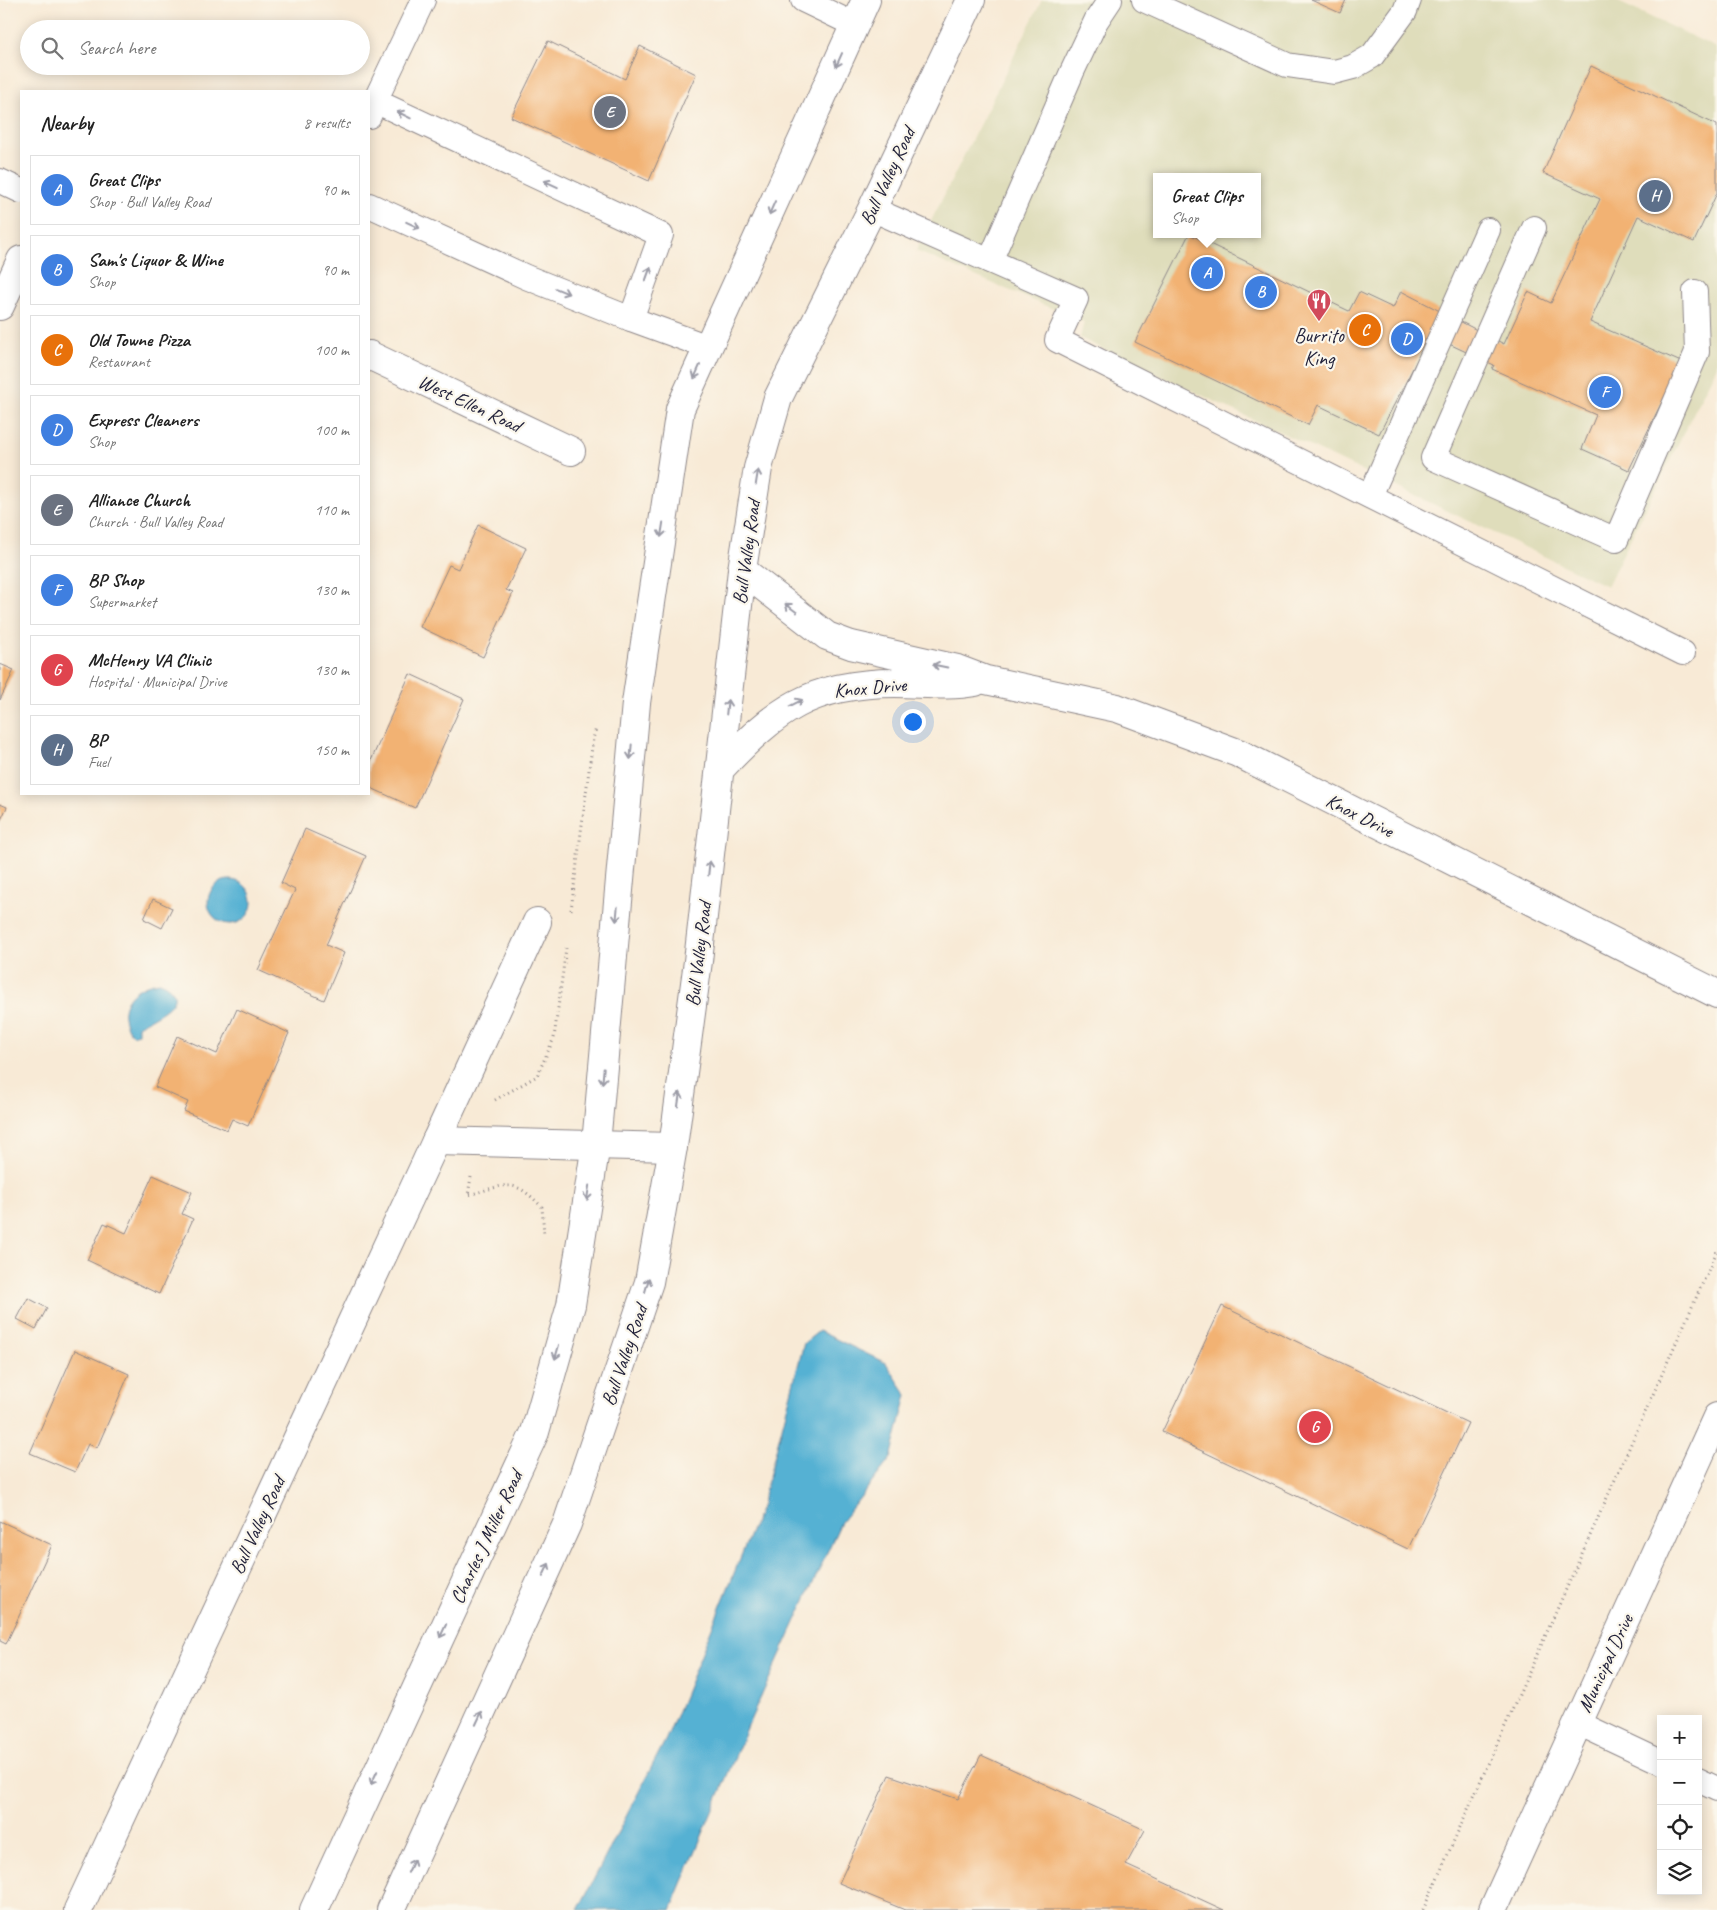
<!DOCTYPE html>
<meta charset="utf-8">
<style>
:root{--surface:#fff;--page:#f2f2f2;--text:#222;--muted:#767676;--line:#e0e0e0;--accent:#111827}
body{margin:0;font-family:Caveat,sans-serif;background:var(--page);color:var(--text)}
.controls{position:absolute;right:15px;bottom:15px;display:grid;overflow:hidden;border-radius:0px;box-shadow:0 2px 12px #0003}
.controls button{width:45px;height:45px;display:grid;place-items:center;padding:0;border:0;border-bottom:1px solid var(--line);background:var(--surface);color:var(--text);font:25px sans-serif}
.you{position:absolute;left:912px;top:721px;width:18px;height:18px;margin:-12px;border:4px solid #fff;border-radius:50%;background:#1a73e8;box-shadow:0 0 0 8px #1a73e833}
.badge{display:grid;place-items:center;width:32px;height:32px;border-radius:50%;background:var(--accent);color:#fff;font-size:16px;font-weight:700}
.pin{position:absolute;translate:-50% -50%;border:2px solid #fff;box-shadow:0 1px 5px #0006}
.popup{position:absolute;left:1153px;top:173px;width:108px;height:65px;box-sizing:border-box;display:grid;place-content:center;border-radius:0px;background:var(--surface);filter:drop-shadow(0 1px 4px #0005);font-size:16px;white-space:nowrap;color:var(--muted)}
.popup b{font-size:19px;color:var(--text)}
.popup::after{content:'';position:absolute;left:50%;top:100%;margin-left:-10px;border:10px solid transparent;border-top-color:var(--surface)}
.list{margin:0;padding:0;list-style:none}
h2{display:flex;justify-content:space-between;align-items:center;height:65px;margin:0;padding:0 20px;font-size:21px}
h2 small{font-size:16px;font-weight:400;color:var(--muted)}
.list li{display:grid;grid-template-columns:32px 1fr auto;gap:15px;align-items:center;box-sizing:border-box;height:70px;margin:0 10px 10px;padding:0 10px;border:1px solid var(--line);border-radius:0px}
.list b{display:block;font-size:19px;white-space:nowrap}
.list p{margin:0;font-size:16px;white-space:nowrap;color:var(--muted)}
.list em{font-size:16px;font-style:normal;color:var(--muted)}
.icon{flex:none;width:28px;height:28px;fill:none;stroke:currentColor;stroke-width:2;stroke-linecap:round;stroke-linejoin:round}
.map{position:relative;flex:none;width:1717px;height:1910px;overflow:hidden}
.search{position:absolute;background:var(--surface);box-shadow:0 2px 12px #0003;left:20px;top:20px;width:350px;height:55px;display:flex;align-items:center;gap:12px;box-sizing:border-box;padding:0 18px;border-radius:28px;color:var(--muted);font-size:19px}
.panel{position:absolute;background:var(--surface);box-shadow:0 2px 12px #0003;left:20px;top:90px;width:350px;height:705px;border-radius:0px}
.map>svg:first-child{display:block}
.built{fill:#dfddbb;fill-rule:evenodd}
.water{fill:#55b1d3;stroke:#3c6a87}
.building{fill:#f2b273}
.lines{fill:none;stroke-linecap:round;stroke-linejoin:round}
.lane-casing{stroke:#8d8688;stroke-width:26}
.street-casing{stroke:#8d8688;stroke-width:30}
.secondary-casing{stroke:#8d8688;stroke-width:30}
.path{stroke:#8d8688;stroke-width:3;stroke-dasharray:1 4;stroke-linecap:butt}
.lane{stroke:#fff;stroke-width:24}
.street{stroke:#fff;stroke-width:28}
.secondary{stroke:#fff;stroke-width:28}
.oneway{stroke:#9c9ca7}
.labels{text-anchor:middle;stroke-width:4.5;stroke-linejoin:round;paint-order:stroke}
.street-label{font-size:20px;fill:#22223b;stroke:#fbf7ec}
.poi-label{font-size:20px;fill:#22223b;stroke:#fbf7ec}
</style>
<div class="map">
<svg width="1717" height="1910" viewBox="0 0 1717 1910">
<rect width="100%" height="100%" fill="#fbf7ec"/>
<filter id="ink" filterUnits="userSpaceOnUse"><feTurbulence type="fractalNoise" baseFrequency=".02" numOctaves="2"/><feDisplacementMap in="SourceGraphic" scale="10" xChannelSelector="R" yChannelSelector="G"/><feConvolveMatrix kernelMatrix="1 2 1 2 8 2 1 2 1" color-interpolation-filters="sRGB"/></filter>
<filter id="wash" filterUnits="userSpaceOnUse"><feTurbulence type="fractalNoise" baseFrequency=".0096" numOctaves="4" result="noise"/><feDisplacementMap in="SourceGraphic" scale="20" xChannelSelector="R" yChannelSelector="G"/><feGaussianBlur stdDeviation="1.12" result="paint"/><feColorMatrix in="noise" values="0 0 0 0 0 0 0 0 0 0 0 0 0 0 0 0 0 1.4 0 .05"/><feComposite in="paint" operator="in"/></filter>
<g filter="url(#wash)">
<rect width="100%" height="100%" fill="#f8ead6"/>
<path class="built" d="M1042,0H1614L1717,48V366L1607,586L1080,338L1084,322L916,251ZM1157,177H1257V234H1157Z"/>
<g class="water">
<circle cx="230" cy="902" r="22"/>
<path d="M160,982C196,1000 154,1016 138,1026V1033L132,1035C112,1009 131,985 160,982Z"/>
<polygon points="819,1331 886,1363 907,1395 891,1458 841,1522 749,1723 671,1910 578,1910 669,1733 761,1507 804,1343"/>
</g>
<g id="blocks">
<g class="building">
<polygon points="1311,0 1346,0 1340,13"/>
<polygon points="548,41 625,79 640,46 696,74 649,181 511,117"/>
<polygon points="1591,66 1717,125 1717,193 1694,242 1638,216 1590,322 1681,362 1629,470 1582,449 1596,415 1492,369 1494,365 1430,335 1379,434 1318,405 1308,425 1135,342 1189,234 1349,311 1359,292 1393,308 1401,291 1504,344 1528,292 1551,303 1600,199 1543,173"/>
<polygon points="478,525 526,548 506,590 513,593 483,657 420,627 449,565 458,569"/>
<polygon points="0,664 14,670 0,700"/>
<polygon points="410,674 464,699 415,808 369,787 369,765"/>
<polygon points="0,804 7,807 0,822"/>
<polygon points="305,829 366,856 326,945 344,953 324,1000 258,970 295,890 281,883"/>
<polygon points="153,899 172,908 162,928 144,919"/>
<polygon points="237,1009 289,1033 248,1126 232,1119 227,1130 184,1111 188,1102 155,1087 177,1036 217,1054"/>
<polygon points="153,1175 192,1192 182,1214 193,1219 159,1294 87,1260 104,1223 126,1233"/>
<polygon points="28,1298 47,1308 36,1329 17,1319"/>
<polygon points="1222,1306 1468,1423 1408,1549 1162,1432"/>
<polygon points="75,1350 129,1374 97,1448 88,1444 75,1472 30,1453"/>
<polygon points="0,1521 52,1545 6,1644 0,1641"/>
<polygon points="981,1755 1145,1830 1126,1865 1224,1910 905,1910 839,1883 889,1775 958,1799"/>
</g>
</g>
</g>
<g filter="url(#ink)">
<use href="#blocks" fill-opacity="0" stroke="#8d8688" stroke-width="1"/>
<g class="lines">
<defs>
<g id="lane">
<polyline points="803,0 855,25"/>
<polyline points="1144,0 1287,65 1334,72 1353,67 1372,56 1405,11 1409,0"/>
<polyline points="375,101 423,0"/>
<polyline points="369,116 375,101 661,235 631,319"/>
<polyline points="0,181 21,191"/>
<polyline points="369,205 526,277 631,319 708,347"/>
<polyline points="872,209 1076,299 1057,340 1683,653"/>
<polyline points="1534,228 1433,458 1616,540 1697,352 1695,292"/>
<polyline points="990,261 1072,72 1096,21 1110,0"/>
<polyline points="1370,496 1488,230"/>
<polyline points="1578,1723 1661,1762"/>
<polyline points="1698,1780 1717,1789"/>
</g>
<g id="street">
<polyline points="0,306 21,260"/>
<polyline points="369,355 571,451"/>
<polyline points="742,570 827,636 851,645 957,669 986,680 1117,708 1238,753 1717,994"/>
<path d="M720,769C776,710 811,683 895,683C922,683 948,687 975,682"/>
<polyline points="436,1141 537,922"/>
<polyline points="78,1910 436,1141 673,1147"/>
<polyline points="1493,1910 1717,1417"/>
</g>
<g id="secondary">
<polyline points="314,1910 535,1432 571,1305 596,1144 636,703 680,409 866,0"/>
<polyline points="391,1910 567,1524 649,1282 673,1147 698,961 742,570 758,468 778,398 872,209 971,0"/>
</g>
</defs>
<use href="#lane" class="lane-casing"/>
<use href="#street" class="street-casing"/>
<use href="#secondary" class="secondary-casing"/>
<g class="path">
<polyline points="571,910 593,739 596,728"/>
<polyline points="495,1100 537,1076 554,1038 566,948"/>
<path d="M471,1177L468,1195C507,1185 512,1176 542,1207L544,1234"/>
<polyline points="1423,1910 1717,1251"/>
</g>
<use href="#lane" class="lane"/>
<use href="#street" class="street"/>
<use href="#secondary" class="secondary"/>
</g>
<defs><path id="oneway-shaft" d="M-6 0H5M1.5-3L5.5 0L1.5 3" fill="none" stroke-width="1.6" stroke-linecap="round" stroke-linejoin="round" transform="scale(1.25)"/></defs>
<g class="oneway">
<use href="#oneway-shaft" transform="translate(839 60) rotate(114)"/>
<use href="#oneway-shaft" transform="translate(404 115) rotate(-154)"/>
<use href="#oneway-shaft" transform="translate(551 184) rotate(-155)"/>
<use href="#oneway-shaft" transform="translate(772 208) rotate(114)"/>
<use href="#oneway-shaft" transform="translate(413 225) rotate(25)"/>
<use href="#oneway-shaft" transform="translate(648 274) rotate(-70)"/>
<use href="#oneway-shaft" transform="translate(562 291) rotate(22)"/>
<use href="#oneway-shaft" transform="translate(697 372) rotate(114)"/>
<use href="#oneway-shaft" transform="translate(757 477) rotate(-81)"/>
<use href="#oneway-shaft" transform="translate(662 530) rotate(99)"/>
<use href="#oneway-shaft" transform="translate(791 608) rotate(-143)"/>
<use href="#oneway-shaft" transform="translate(940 666) rotate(-168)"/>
<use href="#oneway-shaft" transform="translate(796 703) rotate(-27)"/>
<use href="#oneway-shaft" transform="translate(727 707) rotate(-84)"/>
<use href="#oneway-shaft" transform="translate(631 752) rotate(95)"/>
<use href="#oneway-shaft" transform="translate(709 868) rotate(-84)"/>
<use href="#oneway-shaft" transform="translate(617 914) rotate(95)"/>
<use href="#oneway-shaft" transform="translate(603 1076) rotate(95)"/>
<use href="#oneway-shaft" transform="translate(679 1099) rotate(-82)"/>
<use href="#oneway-shaft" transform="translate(588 1193) rotate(99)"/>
<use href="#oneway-shaft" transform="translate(647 1285) rotate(-74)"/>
<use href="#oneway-shaft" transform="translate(557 1352) rotate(106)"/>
<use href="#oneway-shaft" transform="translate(546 1570) rotate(-65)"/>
<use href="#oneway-shaft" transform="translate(443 1631) rotate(115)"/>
<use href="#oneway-shaft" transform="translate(479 1718) rotate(-65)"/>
<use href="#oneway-shaft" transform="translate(374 1778) rotate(115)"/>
<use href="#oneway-shaft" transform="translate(411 1866) rotate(-65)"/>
</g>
</g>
<defs>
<symbol id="restaurant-pin" viewBox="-11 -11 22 30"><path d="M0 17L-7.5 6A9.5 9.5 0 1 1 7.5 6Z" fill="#d1495b" stroke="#fbf7ec"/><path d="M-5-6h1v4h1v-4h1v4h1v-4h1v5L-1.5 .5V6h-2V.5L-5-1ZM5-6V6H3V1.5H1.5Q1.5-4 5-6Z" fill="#fff"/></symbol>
</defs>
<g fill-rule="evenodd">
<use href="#restaurant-pin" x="1305" y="287" width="28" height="38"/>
</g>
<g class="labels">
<g class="street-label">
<text transform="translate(887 176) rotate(-65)" y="7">Bull Valley Road</text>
<text transform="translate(470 403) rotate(25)" y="7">West Ellen Road</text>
<text transform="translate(746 552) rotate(-82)" y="7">Bull Valley Road</text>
<text transform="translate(870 687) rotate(-5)" y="7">Knox Drive</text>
<text transform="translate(1360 815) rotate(27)" y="7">Knox Drive</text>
<text transform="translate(698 954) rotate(-83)" y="7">Bull Valley Road</text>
<text transform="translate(624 1355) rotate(-71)" y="7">Bull Valley Road</text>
<text transform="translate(257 1525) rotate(-65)" y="7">Bull Valley Road</text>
<text transform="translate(486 1537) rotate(-65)" y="7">Charles J Miller Road</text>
<text transform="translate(1605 1663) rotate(-65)" y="7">Municipal Drive</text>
</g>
<g class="poi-label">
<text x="1319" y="342">Burrito<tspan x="1319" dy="23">King</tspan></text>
</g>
</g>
</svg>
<div class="controls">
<button>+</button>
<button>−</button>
<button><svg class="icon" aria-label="locate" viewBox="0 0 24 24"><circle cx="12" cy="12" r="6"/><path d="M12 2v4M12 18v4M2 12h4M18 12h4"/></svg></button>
<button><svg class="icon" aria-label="layers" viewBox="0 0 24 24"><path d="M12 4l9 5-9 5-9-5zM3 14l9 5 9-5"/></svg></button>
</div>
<div class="you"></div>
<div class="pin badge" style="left:1207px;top:273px;background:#3f7fe0">A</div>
<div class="popup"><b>Great Clips</b>Shop</div>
<div class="pin badge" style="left:1261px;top:292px;background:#3f7fe0">B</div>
<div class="pin badge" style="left:1365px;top:330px;background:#e8710a">C</div>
<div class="pin badge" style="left:1407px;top:339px;background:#3f7fe0">D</div>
<div class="pin badge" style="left:610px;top:112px;background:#6b7280">E</div>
<div class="pin badge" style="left:1605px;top:392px;background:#3f7fe0">F</div>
<div class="pin badge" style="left:1315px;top:1427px;background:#e0444e">G</div>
<div class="pin badge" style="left:1655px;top:196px;background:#5c6f8a">H</div>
<div class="search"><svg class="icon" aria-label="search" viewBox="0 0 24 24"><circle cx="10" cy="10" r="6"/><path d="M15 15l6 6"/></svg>Search here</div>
<section class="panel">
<h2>Nearby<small>8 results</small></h2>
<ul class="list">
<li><span class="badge" style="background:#3f7fe0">A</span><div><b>Great Clips</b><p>Shop · Bull Valley Road</p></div><em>90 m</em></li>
<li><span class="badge" style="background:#3f7fe0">B</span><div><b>Sam's Liquor &amp; Wine</b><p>Shop</p></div><em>90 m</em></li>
<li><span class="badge" style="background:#e8710a">C</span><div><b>Old Towne Pizza</b><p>Restaurant</p></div><em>100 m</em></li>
<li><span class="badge" style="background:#3f7fe0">D</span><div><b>Express Cleaners</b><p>Shop</p></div><em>100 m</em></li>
<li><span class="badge" style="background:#6b7280">E</span><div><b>Alliance Church</b><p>Church · Bull Valley Road</p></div><em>110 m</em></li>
<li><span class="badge" style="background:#3f7fe0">F</span><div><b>BP Shop</b><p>Supermarket</p></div><em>130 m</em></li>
<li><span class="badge" style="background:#e0444e">G</span><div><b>McHenry VA Clinic</b><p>Hospital · Municipal Drive</p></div><em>130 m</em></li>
<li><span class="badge" style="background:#5c6f8a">H</span><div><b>BP</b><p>Fuel</p></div><em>150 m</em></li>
</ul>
</section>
</div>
